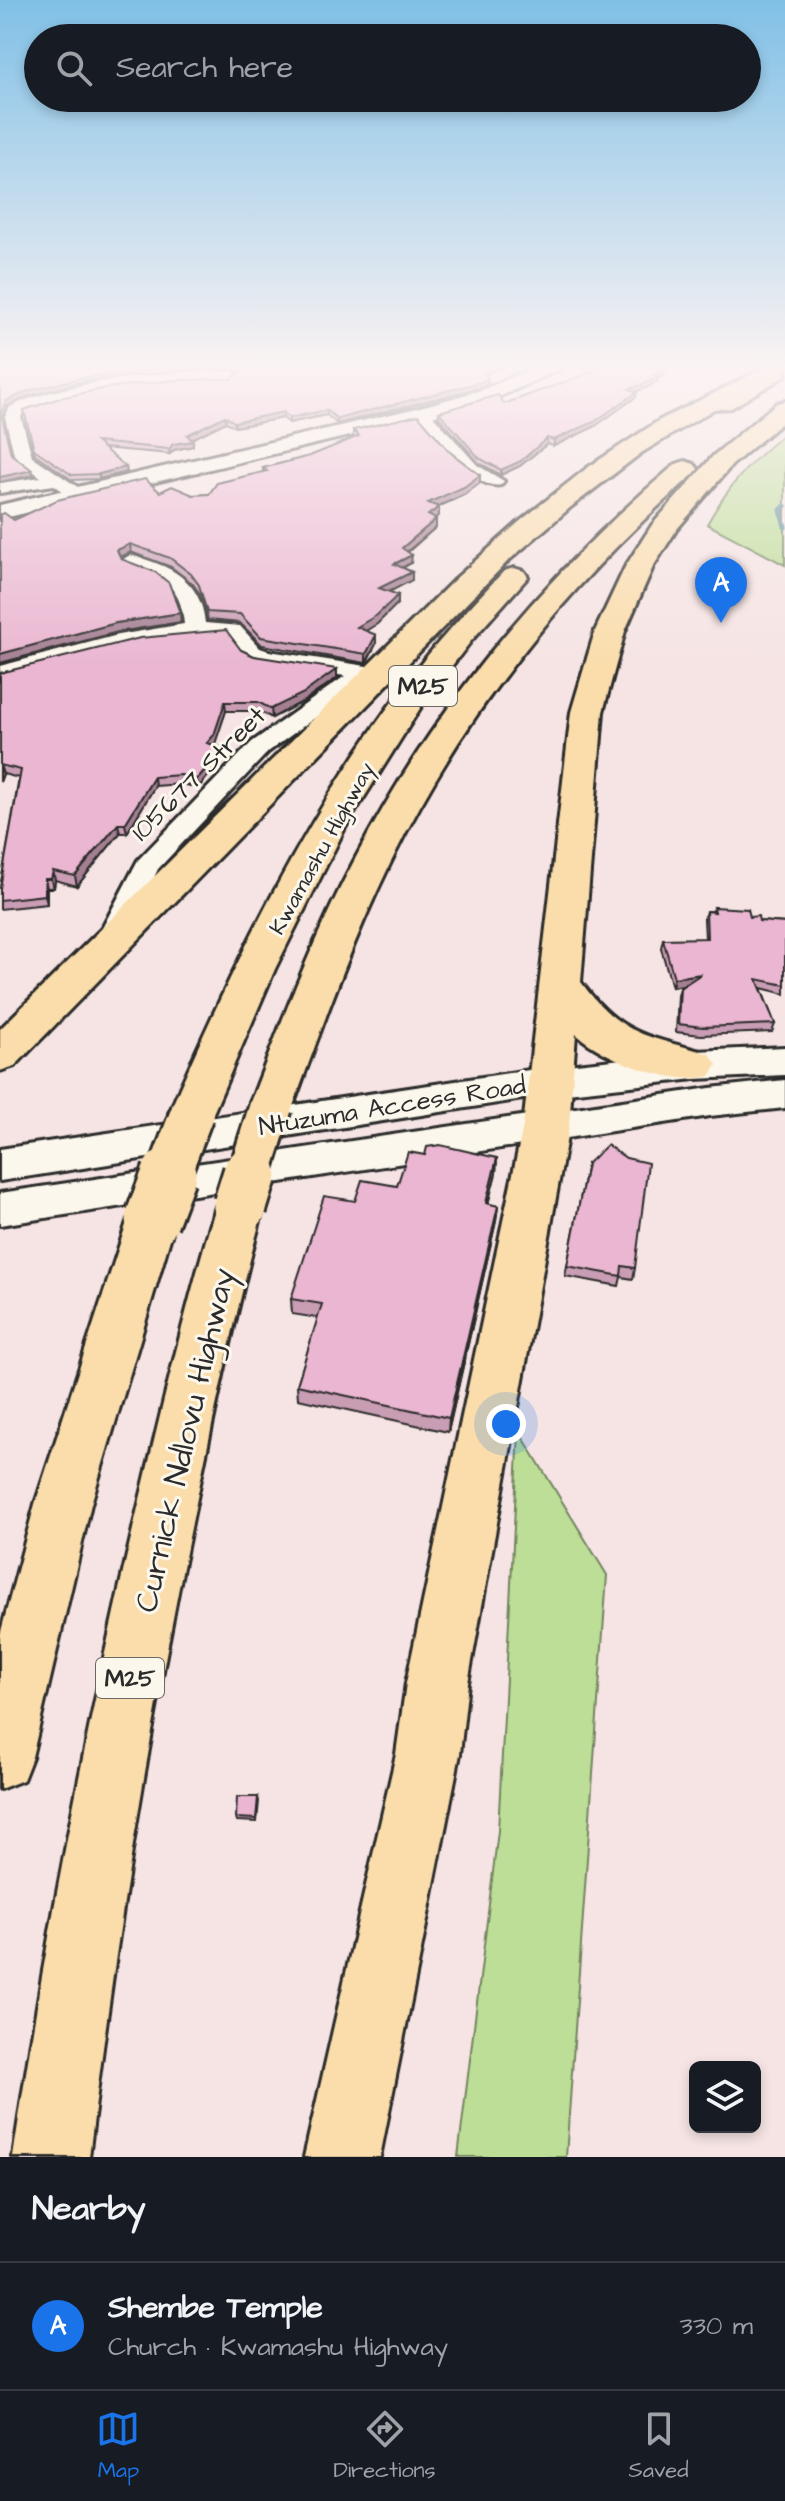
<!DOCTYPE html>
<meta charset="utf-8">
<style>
:root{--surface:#171b24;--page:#20242c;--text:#f1f3f6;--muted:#9ea1a6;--line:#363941;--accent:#1a73e8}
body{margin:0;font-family:"Architects Daughter",sans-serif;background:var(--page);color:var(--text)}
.controls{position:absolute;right:24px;bottom:24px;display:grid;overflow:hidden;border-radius:12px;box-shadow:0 4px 12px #0003}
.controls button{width:72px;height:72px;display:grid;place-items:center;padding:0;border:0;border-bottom:2px solid var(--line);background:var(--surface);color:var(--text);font:40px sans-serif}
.you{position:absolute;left:506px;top:1424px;width:28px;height:28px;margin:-20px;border:6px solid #fff;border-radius:50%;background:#1a73e8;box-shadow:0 0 0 12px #1a73e833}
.badge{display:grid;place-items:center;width:52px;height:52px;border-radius:50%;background:var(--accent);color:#fff;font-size:26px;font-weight:700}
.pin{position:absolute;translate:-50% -66px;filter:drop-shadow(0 2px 4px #0008)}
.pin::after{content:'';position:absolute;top:42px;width:28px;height:24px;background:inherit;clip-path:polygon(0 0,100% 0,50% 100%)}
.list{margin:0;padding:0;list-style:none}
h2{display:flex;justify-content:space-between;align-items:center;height:104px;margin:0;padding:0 32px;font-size:34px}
h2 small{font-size:26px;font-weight:400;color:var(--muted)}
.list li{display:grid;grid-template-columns:52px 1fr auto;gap:24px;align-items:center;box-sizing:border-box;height:128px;padding:0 32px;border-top:2px solid var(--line)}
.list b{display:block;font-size:30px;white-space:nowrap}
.list p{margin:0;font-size:26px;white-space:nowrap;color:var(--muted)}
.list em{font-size:26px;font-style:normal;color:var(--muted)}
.icon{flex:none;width:44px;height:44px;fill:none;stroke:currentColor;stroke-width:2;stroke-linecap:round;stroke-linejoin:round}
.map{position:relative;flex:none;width:785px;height:2157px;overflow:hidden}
.search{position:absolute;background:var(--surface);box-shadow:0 4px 12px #0003;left:24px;right:24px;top:24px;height:88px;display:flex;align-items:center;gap:20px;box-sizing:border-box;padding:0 28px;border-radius:44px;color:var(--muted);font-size:30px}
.sheet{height:232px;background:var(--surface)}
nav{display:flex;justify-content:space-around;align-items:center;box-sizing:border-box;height:112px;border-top:2px solid var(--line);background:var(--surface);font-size:22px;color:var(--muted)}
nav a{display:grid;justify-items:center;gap:4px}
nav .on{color:var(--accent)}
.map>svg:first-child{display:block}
.green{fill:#bcde97;stroke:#748461;stroke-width:2}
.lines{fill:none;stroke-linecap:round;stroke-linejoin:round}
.stream{stroke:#619099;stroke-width:5}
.minor-casing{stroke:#2b2b2b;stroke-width:6}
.tertiary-casing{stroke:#2b2b2b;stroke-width:6}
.primary-casing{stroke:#2b2b2b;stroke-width:6}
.minor{fill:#fbf7ec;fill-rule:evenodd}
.tertiary{fill:#fbf7ec;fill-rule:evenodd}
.primary{fill:#faddab;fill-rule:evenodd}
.primary-bridge-far1-casing{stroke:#2b2b2b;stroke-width:48;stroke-linecap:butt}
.primary-bridge-casing{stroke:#2b2b2b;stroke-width:59;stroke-linecap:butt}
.primary-bridge-far1{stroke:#faddab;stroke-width:42}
.primary-bridge{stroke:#faddab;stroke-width:53}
.wall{fill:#c99db4;stroke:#2b2b2b;stroke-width:2}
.shaded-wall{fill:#a47f92;stroke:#2b2b2b;stroke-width:2}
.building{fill:#eab6d1;stroke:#2b2b2b;stroke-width:2}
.labels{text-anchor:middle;stroke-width:6;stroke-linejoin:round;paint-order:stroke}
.far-street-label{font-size:22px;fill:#2b2b2b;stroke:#fbf7ec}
.shield{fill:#fbf7ec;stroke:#696865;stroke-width:2}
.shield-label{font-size:24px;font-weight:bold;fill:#2b2b2b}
.street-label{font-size:26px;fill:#2b2b2b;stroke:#fbf7ec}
.near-street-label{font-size:32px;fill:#2b2b2b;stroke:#fbf7ec}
</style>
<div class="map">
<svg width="785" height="2157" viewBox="0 0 785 2157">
<rect width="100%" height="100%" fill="#f6e4e4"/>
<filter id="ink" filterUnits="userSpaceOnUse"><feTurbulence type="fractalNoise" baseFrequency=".0125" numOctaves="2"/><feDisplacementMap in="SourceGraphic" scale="16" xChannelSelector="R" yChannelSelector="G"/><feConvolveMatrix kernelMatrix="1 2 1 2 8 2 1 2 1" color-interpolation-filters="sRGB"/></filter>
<g filter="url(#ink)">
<g class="green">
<path d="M785,433V565L707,524C729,485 750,462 785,433Z"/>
<polygon points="519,1431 607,1575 566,2157 458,2157 498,1831"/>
</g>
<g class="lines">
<polyline class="stream" points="785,506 781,510 785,527"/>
<defs>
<g id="minor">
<path d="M212,371L233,372L241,377C231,386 207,380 193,381C147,382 64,393 23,413L21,417L32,456L88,494L85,498H73L54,485L0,493V483L41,477L15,458L5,417L10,407C58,383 159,372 212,371Z"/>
<path d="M422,408L428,410L477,465L504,481L501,485C474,491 430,434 414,413Z"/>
<path d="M130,555C169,565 201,579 205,623L240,626L260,648L269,651L386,669L389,674L378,681L368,679L268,752L158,869L125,938L121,944L111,947L101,944L97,938L138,860L252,742L345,676L256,662L244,657L228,636C149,634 76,661 0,680V666L118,635L184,624C181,581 159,578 123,565L120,561Z"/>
</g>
<g id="tertiary">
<polygon points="539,365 564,365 561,369 496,398 429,417 0,519 0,505 417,408 482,390"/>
<polygon points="785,1047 785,1075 695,1079 549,1095 0,1181 0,1149 549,1067 695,1051"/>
<polygon points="785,1080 785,1108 710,1116 0,1225 0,1193 710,1088"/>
</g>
<g id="primary">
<polygon points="771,365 785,365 785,376 731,408 714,409 641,453 572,506 507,562 15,1066 0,1071 0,1029 455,579 519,522 587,468 660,420"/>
<path d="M785,401V420L732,465L677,529L653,567L625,631L603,712L581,982C622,1038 650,1036 710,1054L717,1065L710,1076C674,1087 604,1059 576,1034L569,1126L468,1683L460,1754L380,2157H304L396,1754L406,1683L523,1126L571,712L595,631L625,567L652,525L714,455L777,403Z"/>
<path d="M685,461L694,464L698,469L694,474C568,584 463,713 390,864C352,942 323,1024 293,1106L287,1118L271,1123L255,1118L249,1106C281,1023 312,940 354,861C434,707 544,575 676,464Z"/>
<path d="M514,568L524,571L528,577L471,641L424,702L345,828L275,969L208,1125L192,1130L176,1125L169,1113C233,965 303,820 400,691C431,648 468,609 504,571Z"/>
<path d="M240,1187L257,1193L264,1206C236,1309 214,1414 193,1518C149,1730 115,1943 89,2157H13C45,1941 86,1728 136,1516C161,1412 185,1308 216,1206L223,1193Z"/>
<polygon points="152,1200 169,1205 176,1219 91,1504 32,1757 23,1780 0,1789 0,1635 35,1504 128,1219 135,1205"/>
</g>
</defs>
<use href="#minor" class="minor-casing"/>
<use href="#tertiary" class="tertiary-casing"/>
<use href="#primary" class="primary-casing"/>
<use href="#minor" class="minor"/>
<use href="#tertiary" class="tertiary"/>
<use href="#primary" class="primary"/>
<defs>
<g id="primary-bridge-far1">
<polyline points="168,1176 192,1113"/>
<polyline points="249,1176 271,1106"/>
</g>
<g id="primary-bridge">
<polyline points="240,1206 250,1174"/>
<polyline points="152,1219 169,1174"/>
</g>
</defs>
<use href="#primary-bridge-far1" class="primary-bridge-far1-casing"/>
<use href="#primary-bridge" class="primary-bridge-casing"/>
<use href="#primary-bridge-far1" class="primary-bridge-far1"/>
<use href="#primary-bridge" class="primary-bridge"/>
</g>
<g class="wall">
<polygon points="0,365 505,365 485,375 488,384 481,387 337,424 327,415 289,423 283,418 235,427 226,422 191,439 193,441 193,446 174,450 170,454 102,448 127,472 99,479 72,480 35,454 24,410 231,379 240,373 233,369 190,369 80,382 29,396 7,406 2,417 11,454 33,475 0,482"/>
<polygon points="571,365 682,365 662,371 663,376 658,378 657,382 651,384 651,386 636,391 636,397 594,427 554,446 547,444 520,466 501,475 479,463 439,417 439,412 504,404 593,372"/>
<polygon points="353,430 451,453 480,475 480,483 464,495 438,507 439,515 434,518 436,519 436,527 408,552 411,563 403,568 412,572 412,580 389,592 398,595 398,603 377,624 365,631 376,635 376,644 366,663 262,645 240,623 208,620 200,594 192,583 171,567 131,552 120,558 121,559 181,622 118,632 14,520 160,492 193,495 209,494 263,472 263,468 310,456 353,439"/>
<polygon points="241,650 254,656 337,678 304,701 272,718 259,711 226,711 214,745 224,757 198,788 182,784 155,786 127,833 120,833 77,886 55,880 54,888 47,888 47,904 0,909 0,888 19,778 3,774 0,782 0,673"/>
<polygon points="714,907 750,917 759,921 785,923 785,994 761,988 775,1024 772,1032 701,1035 676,1032 678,996 680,988 684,985 672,987 661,948 663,939 705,939 704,919 706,911 713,911"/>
<polygon points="425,1155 497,1158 496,1173 488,1204 498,1206 496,1221 448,1432 298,1399 297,1385 318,1318 292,1314 291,1299 355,1201 397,1186"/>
<polygon points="587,1164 635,1268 633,1279 621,1277 619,1286 565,1276"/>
<polygon points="258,1797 259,1801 257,1822 237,1821 236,1818"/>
</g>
<g class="shaded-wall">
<polygon points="189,365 190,369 80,382 29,396 7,406 2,418 1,413 6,401 28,391 80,378"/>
<polygon points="496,365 505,365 483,376 483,371"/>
<polygon points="668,365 682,365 655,373 656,368"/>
<polygon points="664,372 663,376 658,378 657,382 651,384 651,386 629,394 629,389 653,375"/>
<polygon points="488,379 488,384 481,387 337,424 337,419"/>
<polygon points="637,392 636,397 594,427 554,446 554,440"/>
<polygon points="327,410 327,415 289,423 289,418"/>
<polygon points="283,412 283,418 235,427 234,422"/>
<polygon points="225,416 226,422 188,441 187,435"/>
<polygon points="547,438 547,444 520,466 501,475 501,470"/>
<polygon points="193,441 193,446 174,450 170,454 169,449 173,444"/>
<polygon points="126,467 127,472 99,479 99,474"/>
<polygon points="32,470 33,475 0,482 0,477"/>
<polygon points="480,475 480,483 464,495 427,511 428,503"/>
<polygon points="439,507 439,515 428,523 428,515"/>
<polygon points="436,519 436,527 402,556 402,548"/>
<polygon points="130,544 131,552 118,558 117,550"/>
<polygon points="412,555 411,563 394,572 394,564"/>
<polygon points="412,572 412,580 379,597 379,588"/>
<polygon points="398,595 398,603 377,624 357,636 357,627"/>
<polygon points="180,613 181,622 118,632 0,663 0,654 116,623"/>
<polygon points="376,635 376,644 366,663 366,654"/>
<polygon points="337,669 337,678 304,701 272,718 271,709"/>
<polygon points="225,702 226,711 215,744 208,752 207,743"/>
<polygon points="224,748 224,757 198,788 197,779"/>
<polygon points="0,765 3,774 0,782"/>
<polygon points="154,777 155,786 127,833 125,824"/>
<polygon points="118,824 120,833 77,886 75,876"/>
<polygon points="53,871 55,880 54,888 51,879"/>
<polygon points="45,879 47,888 47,904 45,895"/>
<polygon points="701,974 699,982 672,987 674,978"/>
<polygon points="497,1158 496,1173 484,1219 486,1203"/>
<polygon points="498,1206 496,1221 448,1432 449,1418"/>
</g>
<g class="building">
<polygon points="0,365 185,365 80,378 28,391 6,401 1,413 11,454 32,470 0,477"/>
<polygon points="233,365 496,365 483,371 488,379 481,382 337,419 327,410 289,418 283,412 234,422 225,416 187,435 193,441 173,444 169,449 96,442 126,467 99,474 72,475 34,449 24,410 60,398 106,388 174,380 231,379 243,371"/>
<polygon points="586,365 668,365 656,368 664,372 653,375 658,377 649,380 652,381 629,389 637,392 594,422 554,440 547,438 521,461 501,470 479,458 439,412 498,395 504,404 601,369"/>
<polygon points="418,415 451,453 480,475 464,487 428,503 439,507 428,515 436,519 402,548 412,555 394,564 412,572 379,588 398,595 377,615 357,627 376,635 366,654 261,637 240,614 207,612 199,585 191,574 170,558 130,544 117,550 121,559 155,572 169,583 180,613 116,623 0,654 0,515 4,513 14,520 57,500 145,479 160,492 172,486 193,495 209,494 217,483 267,471 263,468 310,456 359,436 353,430"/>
<polygon points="226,630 241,650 254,656 337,669 304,693 271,709 258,702 225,702 214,735 207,743 224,748 197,779 181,775 154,777 125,824 118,824 75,876 53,871 51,879 45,879 45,895 0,900 0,888 21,770 0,765 0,766 0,673 140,638"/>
<polygon points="714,907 748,909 750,917 758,916 759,921 785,923 785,985 757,979 775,1024 703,1027 678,1024 680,988 701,974 674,978 663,939 707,938 706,911 715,912"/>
<polygon points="440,1145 497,1158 486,1203 498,1206 449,1418 297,1385 322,1304 291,1299 324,1196 355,1201 362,1180 397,1186 408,1152 425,1155 427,1147"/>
<polygon points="607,1145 626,1158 648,1163 635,1268 622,1266 621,1276 567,1266 587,1164"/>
<polygon points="237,1797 258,1797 256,1819 236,1818"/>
</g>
</g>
<linearGradient id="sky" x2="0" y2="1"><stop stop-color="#80c0e6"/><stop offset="0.55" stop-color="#fbf3f3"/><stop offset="1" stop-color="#fbf3f3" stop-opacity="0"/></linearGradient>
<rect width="785" height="667" fill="url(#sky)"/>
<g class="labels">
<g class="far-street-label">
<text transform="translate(321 848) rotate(-61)" y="8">Kwamashu Highway</text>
</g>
<g class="shield">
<rect x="389" y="666" width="68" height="40" rx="6"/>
<rect x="96" y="1658" width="68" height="40" rx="6"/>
</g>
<g class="shield-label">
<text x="423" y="694">M25</text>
<text x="130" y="1686">M25</text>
</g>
<g class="street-label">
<text transform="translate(198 773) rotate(-45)" y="9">105677 Street</text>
<text transform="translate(392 1105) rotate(-9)" y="9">Ntuzuma Access Road</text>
</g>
<g class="near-street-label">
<text transform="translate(184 1440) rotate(-77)" y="11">Curnick Ndlovu Highway</text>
</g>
</g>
</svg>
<div class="controls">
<button><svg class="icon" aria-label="layers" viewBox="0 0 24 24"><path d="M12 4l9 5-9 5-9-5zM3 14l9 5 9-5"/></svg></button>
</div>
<div class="you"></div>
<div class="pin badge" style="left:721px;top:623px">A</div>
<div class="search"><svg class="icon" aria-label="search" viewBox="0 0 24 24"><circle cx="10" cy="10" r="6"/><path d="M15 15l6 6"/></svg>Search here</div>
</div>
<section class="sheet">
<h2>Nearby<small></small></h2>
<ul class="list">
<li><span class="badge">A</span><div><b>Shembe Temple</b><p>Church · Kwamashu Highway</p></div><em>330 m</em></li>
</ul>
</section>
<nav>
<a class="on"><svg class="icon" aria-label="map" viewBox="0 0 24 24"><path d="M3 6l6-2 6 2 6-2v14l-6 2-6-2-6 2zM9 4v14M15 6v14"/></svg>Map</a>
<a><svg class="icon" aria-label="directions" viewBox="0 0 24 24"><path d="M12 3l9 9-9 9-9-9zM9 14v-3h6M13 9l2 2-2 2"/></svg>Directions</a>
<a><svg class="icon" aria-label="saved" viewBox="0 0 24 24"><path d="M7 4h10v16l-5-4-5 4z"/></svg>Saved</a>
</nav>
